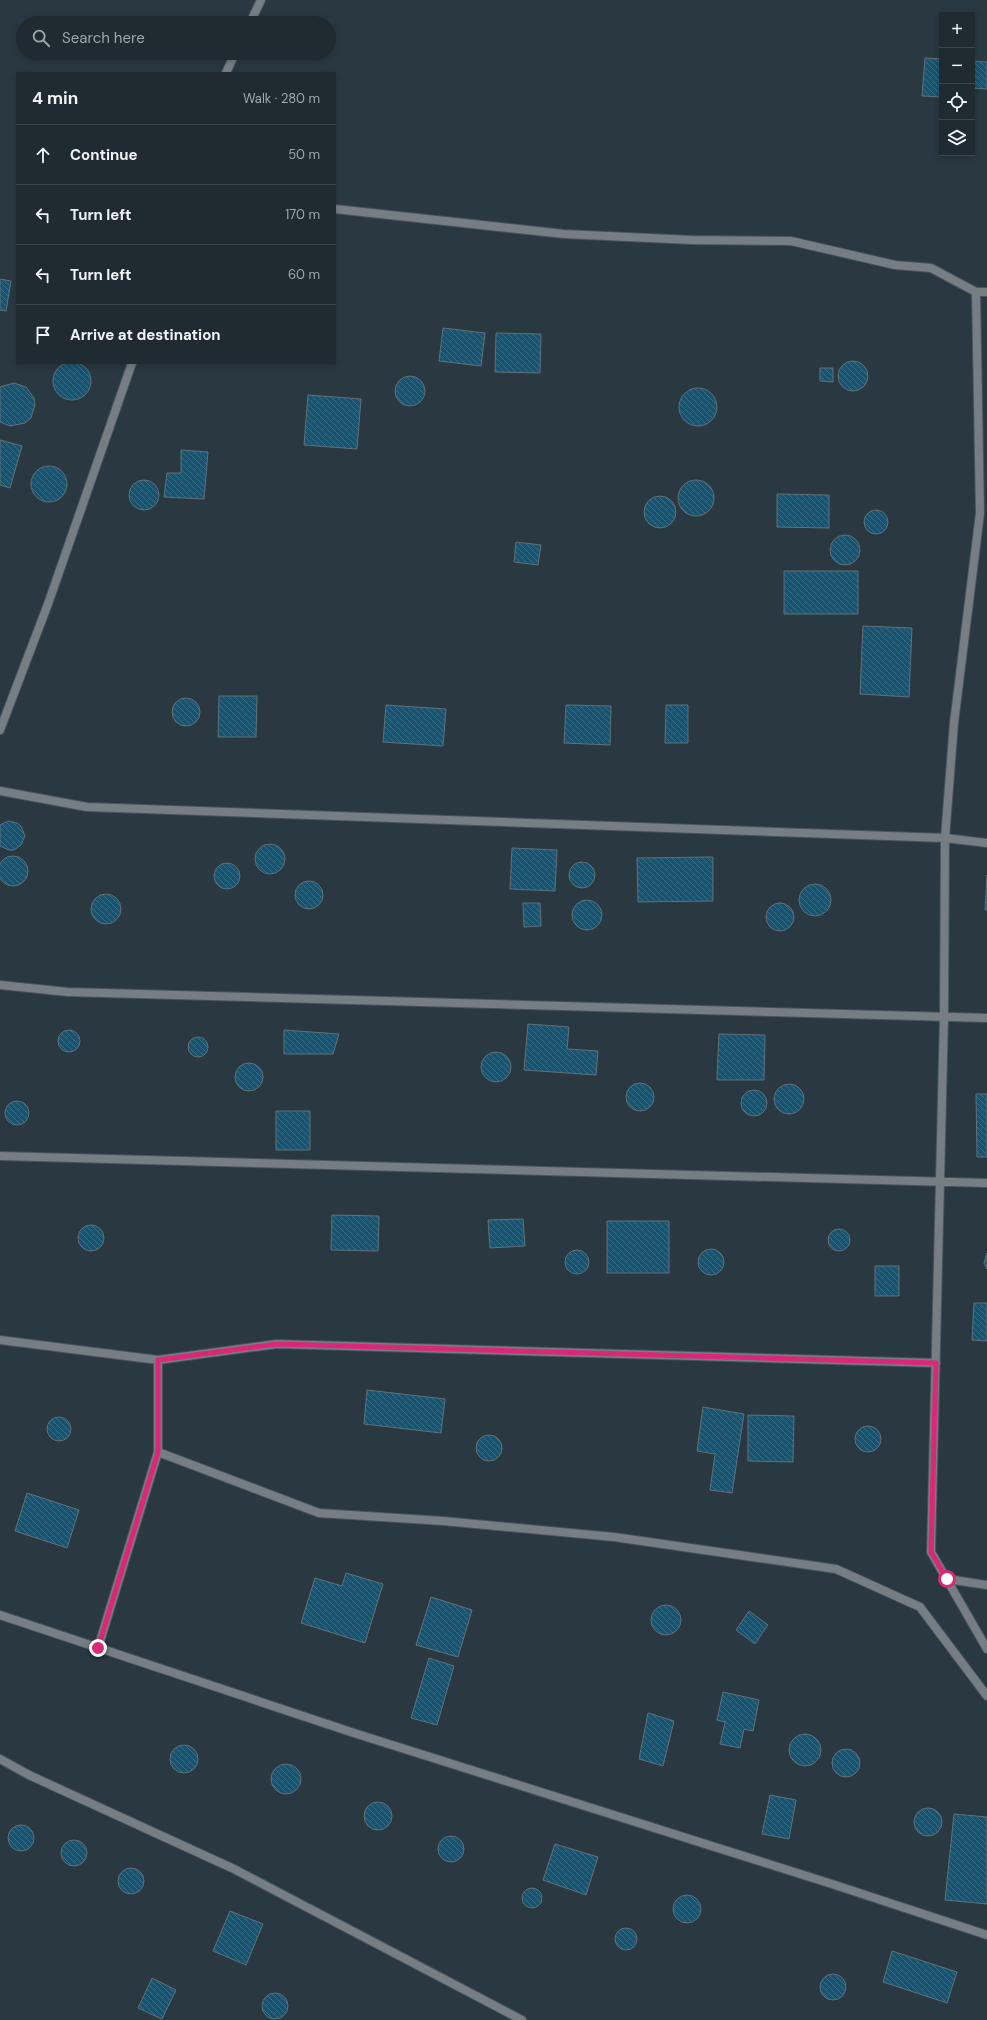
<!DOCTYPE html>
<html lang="en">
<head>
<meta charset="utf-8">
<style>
  :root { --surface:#1f2a31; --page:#2c363d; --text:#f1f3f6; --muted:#a1a7ab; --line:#3c464d }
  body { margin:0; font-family:"DM Sans",sans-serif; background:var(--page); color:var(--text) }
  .controls { position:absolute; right:12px; top:12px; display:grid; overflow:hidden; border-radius:0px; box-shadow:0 2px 6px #0003 }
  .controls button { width:36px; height:36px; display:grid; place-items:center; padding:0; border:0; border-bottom:1px solid var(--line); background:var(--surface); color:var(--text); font:20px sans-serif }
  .stop { position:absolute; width:12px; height:12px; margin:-9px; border:3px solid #db2777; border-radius:50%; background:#fff }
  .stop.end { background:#db2777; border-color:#fff; box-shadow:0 1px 4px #0008 }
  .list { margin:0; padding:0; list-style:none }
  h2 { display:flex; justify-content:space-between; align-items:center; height:52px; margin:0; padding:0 16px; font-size:17px }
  h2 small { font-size:13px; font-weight:400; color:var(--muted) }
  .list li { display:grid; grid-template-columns:26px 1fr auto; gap:12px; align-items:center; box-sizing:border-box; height:60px; padding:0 16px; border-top:1px solid var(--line) }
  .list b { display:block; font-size:15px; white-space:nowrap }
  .list em { font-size:13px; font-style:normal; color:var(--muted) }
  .icon { flex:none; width:22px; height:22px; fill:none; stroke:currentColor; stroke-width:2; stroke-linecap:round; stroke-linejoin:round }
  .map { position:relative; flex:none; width:987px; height:2020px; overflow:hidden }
  .search { position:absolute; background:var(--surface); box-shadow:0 2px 6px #0003; left:16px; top:16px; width:320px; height:44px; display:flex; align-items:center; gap:10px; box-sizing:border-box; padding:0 14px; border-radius:22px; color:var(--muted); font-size:15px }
  .panel { position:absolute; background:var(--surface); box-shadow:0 2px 6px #0003; left:16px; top:72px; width:320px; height:292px; border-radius:0px }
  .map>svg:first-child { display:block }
</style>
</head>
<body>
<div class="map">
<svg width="987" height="2020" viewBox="0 0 987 2020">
  <defs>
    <pattern id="building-back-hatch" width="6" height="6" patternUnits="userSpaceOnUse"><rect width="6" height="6" fill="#185470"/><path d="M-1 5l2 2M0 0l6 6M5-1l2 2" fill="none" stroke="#396d85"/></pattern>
  </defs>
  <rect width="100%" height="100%" fill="#293841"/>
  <path fill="url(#building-back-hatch)" stroke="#61717b" d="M925,58L942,59V97L922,96Z
    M972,61L987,62V89L972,88Z
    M0,279L11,281L6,311L0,310Z
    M443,328L485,333L481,366L439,361Z
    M496,333L541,334L540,373L495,372Z
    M838 376a15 15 0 1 1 30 0a15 15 0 1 1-30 0Z
    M53 381a19 19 0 1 1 38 0a19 19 0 1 1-38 0Z
    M820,368H833V382L820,381Z
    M395 391a15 15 0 1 1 30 0a15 15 0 1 1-30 0Z
    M14,383L26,387L34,398L35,405L31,418L25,423L10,426L0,422V387Z
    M679 407a19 19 0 1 1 38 0a19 19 0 1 1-38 0Z
    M308,395L361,399L357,449L304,445Z
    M0,440L22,446L10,488L0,485Z
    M181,450L208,452L204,499L164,497L167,473H181Z
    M31 484a18 18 0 1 1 36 0a18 18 0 1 1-36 0Z
    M129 495a15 15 0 1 1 30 0a15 15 0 1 1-30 0Z
    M678 498a18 18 0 1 1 36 0a18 18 0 1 1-36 0Z
    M777,494L829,495V528L777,527Z
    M644 512a16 16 0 1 1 32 0a16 16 0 1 1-32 0Z
    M864 522a12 12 0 1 1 24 0a12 12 0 1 1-24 0Z
    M830 550a15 15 0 1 1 30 0a15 15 0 1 1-30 0Z
    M516,542L541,545L538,565L514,562Z
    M784,571H858V614H784Z
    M863,626L912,628L909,697L860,694Z
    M219,696H257L256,737H218Z
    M172 712a14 14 0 1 1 28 0a14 14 0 1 1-28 0Z
    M386,705L446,709L443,746L383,742Z
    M566,705L611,706L610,745L564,743Z
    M666,705H688V743H665Z
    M8,821L17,823L21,826L25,836L21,845L14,850H9L0,846V825Z
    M255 859a15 15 0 1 1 30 0a15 15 0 1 1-30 0Z
    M512,848L557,850L555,891L510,889Z
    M-2 871a15 15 0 1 1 30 0a15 15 0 1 1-30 0Z
    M713,857V901L638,902L637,858Z
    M569 875a13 13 0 1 1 26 0a13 13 0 1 1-26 0Z
    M214 876a13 13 0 1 1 26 0a13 13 0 1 1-26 0Z
    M987,875V910H985Z
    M295 895a14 14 0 1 1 28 0a14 14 0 1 1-28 0Z
    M799 900a16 16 0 1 1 32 0a16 16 0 1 1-32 0Z
    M91 909a15 15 0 1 1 30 0a15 15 0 1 1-30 0Z
    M572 915a15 15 0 1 1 30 0a15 15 0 1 1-30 0Z
    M523,903H540L541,926L524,927Z
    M766 917a14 14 0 1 1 28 0a14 14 0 1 1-28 0Z
    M528,1024L569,1027L567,1049L598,1051L596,1075L524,1070Z
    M284,1030L339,1034L333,1054H284Z
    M58 1041a11 11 0 1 1 22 0a11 11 0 1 1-22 0Z
    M719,1034L765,1035L764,1080H717Z
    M188 1047a10 10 0 1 1 20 0a10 10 0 1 1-20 0Z
    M481 1067a15 15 0 1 1 30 0a15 15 0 1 1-30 0Z
    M235 1077a14 14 0 1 1 28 0a14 14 0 1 1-28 0Z
    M626 1097a14 14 0 1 1 28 0a14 14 0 1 1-28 0Z
    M774 1099a15 15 0 1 1 30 0a15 15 0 1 1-30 0Z
    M741 1103a13 13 0 1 1 26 0a13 13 0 1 1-26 0Z
    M976,1094H987V1157H977Z
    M5 1113a12 12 0 1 1 24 0a12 12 0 1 1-24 0Z
    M276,1111H310V1150H276Z
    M332,1215L379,1216L378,1251L331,1250Z
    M523,1219L525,1246L490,1248L488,1220Z
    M607,1221H669V1273H607Z
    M78 1238a13 13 0 1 1 26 0a13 13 0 1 1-26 0Z
    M828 1240a11 11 0 1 1 22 0a11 11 0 1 1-22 0Z
    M698 1262a13 13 0 1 1 26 0a13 13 0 1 1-26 0Z
    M565 1262a12 12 0 1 1 24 0a12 12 0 1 1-24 0Z
    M987,1253V1269L984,1263Z
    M875,1266H899V1296H875Z
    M974,1303H987V1341L972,1340Z
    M367,1390L445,1399L441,1433L364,1424Z
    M703,1407L744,1414L732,1493L710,1490L715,1454L697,1451Z
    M748,1415L794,1416L793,1462L748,1461Z
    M47 1429a12 12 0 1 1 24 0a12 12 0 1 1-24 0Z
    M855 1439a13 13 0 1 1 26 0a13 13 0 1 1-26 0Z
    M476 1448a13 13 0 1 1 26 0a13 13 0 1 1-26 0Z
    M27,1493L79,1510L67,1548L15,1531Z
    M346,1573L383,1584L365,1643L301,1623L315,1578L342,1586Z
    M431,1597L472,1610L458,1657L416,1645Z
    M651 1620a15 15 0 1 1 30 0a15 15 0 1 1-30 0Z
    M749,1611L768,1625L755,1644L736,1630Z
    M429,1658L454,1666L437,1725L411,1718Z
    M723,1692L759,1700L753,1731L744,1729L740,1748L720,1744L725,1722L717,1720Z
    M648,1713L674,1721L663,1766L639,1759Z
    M789 1750a16 16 0 1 1 32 0a16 16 0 1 1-32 0Z
    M170 1759a14 14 0 1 1 28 0a14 14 0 1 1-28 0Z
    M832 1763a14 14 0 1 1 28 0a14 14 0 1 1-28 0Z
    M271 1779a15 15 0 1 1 30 0a15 15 0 1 1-30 0Z
    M770,1795L796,1800L789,1839L762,1834Z
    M364 1816a14 14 0 1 1 28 0a14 14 0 1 1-28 0Z
    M914 1822a14 14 0 1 1 28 0a14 14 0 1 1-28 0Z
    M954,1814L987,1817V1904L945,1900Z
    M8 1838a13 13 0 1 1 26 0a13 13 0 1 1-26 0Z
    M438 1849a13 13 0 1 1 26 0a13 13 0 1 1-26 0Z
    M61 1853a13 13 0 1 1 26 0a13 13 0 1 1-26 0Z
    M555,1844L598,1857L586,1895L543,1880Z
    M118 1881a13 13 0 1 1 26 0a13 13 0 1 1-26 0Z
    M522 1898a10 10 0 1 1 20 0a10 10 0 1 1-20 0Z
    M673 1909a14 14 0 1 1 28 0a14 14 0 1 1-28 0Z
    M230,1911L263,1924L246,1965L213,1951Z
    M615 1939a11 11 0 1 1 22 0a11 11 0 1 1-22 0Z
    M892,1951L957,1972L947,2003L883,1982Z
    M820 1987a13 13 0 1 1 26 0a13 13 0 1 1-26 0Z
    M152,1978L176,1990L162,2019L138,2008Z
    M262 2006a13 13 0 1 1 26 0a13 13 0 1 1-26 0Z"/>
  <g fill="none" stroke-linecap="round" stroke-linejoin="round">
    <g stroke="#46545c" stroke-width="10">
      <path id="street" d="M250,23L261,0
        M226,73L235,53
        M335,209L564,234L692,240L791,241L895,265L931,268L976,292L980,513L954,723L945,838L944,1016L931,1552L987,1649
        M976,292H987
        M0,730L48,604L132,363
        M0,791L87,807L945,838L987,843
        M0,985L68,992L987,1018
        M0,1156L987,1183
        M0,1340L158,1360L277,1344L936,1363
        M158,1452L319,1513L443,1521L614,1537L836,1569L920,1607L987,1696
        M947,1579L987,1585
        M0,1615L354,1733L832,1884L987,1935
        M98,1648L158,1452V1360
        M0,1759L29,1775L234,1869L522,2020"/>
    </g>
    <use href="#street" stroke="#777e83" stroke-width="8"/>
  </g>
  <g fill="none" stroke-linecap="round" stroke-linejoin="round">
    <path stroke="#db2777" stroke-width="5" d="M98,1648L158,1452V1360L277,1344L936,1363L931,1552L947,1579"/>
  </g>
</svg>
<div class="controls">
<button>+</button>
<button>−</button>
<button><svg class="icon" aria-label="locate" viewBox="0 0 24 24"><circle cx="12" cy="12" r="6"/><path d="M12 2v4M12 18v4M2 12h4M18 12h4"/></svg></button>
<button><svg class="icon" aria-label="layers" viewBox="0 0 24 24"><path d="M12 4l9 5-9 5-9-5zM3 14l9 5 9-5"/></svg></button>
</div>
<div class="stop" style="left:947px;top:1579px"></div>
<div class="stop end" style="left:98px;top:1648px"></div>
<div class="search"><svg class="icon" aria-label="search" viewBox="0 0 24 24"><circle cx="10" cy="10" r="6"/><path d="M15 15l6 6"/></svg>Search here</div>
<section class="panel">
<h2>4 min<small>Walk · 280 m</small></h2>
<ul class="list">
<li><svg class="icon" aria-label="ahead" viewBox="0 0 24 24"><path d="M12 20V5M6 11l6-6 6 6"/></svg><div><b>Continue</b></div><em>50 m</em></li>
<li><svg class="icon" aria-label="left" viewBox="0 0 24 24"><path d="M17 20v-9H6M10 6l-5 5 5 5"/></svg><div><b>Turn left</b></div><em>170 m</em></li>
<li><svg class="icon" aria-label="left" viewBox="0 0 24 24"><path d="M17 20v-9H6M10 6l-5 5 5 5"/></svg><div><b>Turn left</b></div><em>60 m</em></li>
<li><svg class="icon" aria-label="arrive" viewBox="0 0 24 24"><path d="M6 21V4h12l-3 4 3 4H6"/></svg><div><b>Arrive at destination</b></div></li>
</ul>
</section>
</div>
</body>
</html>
